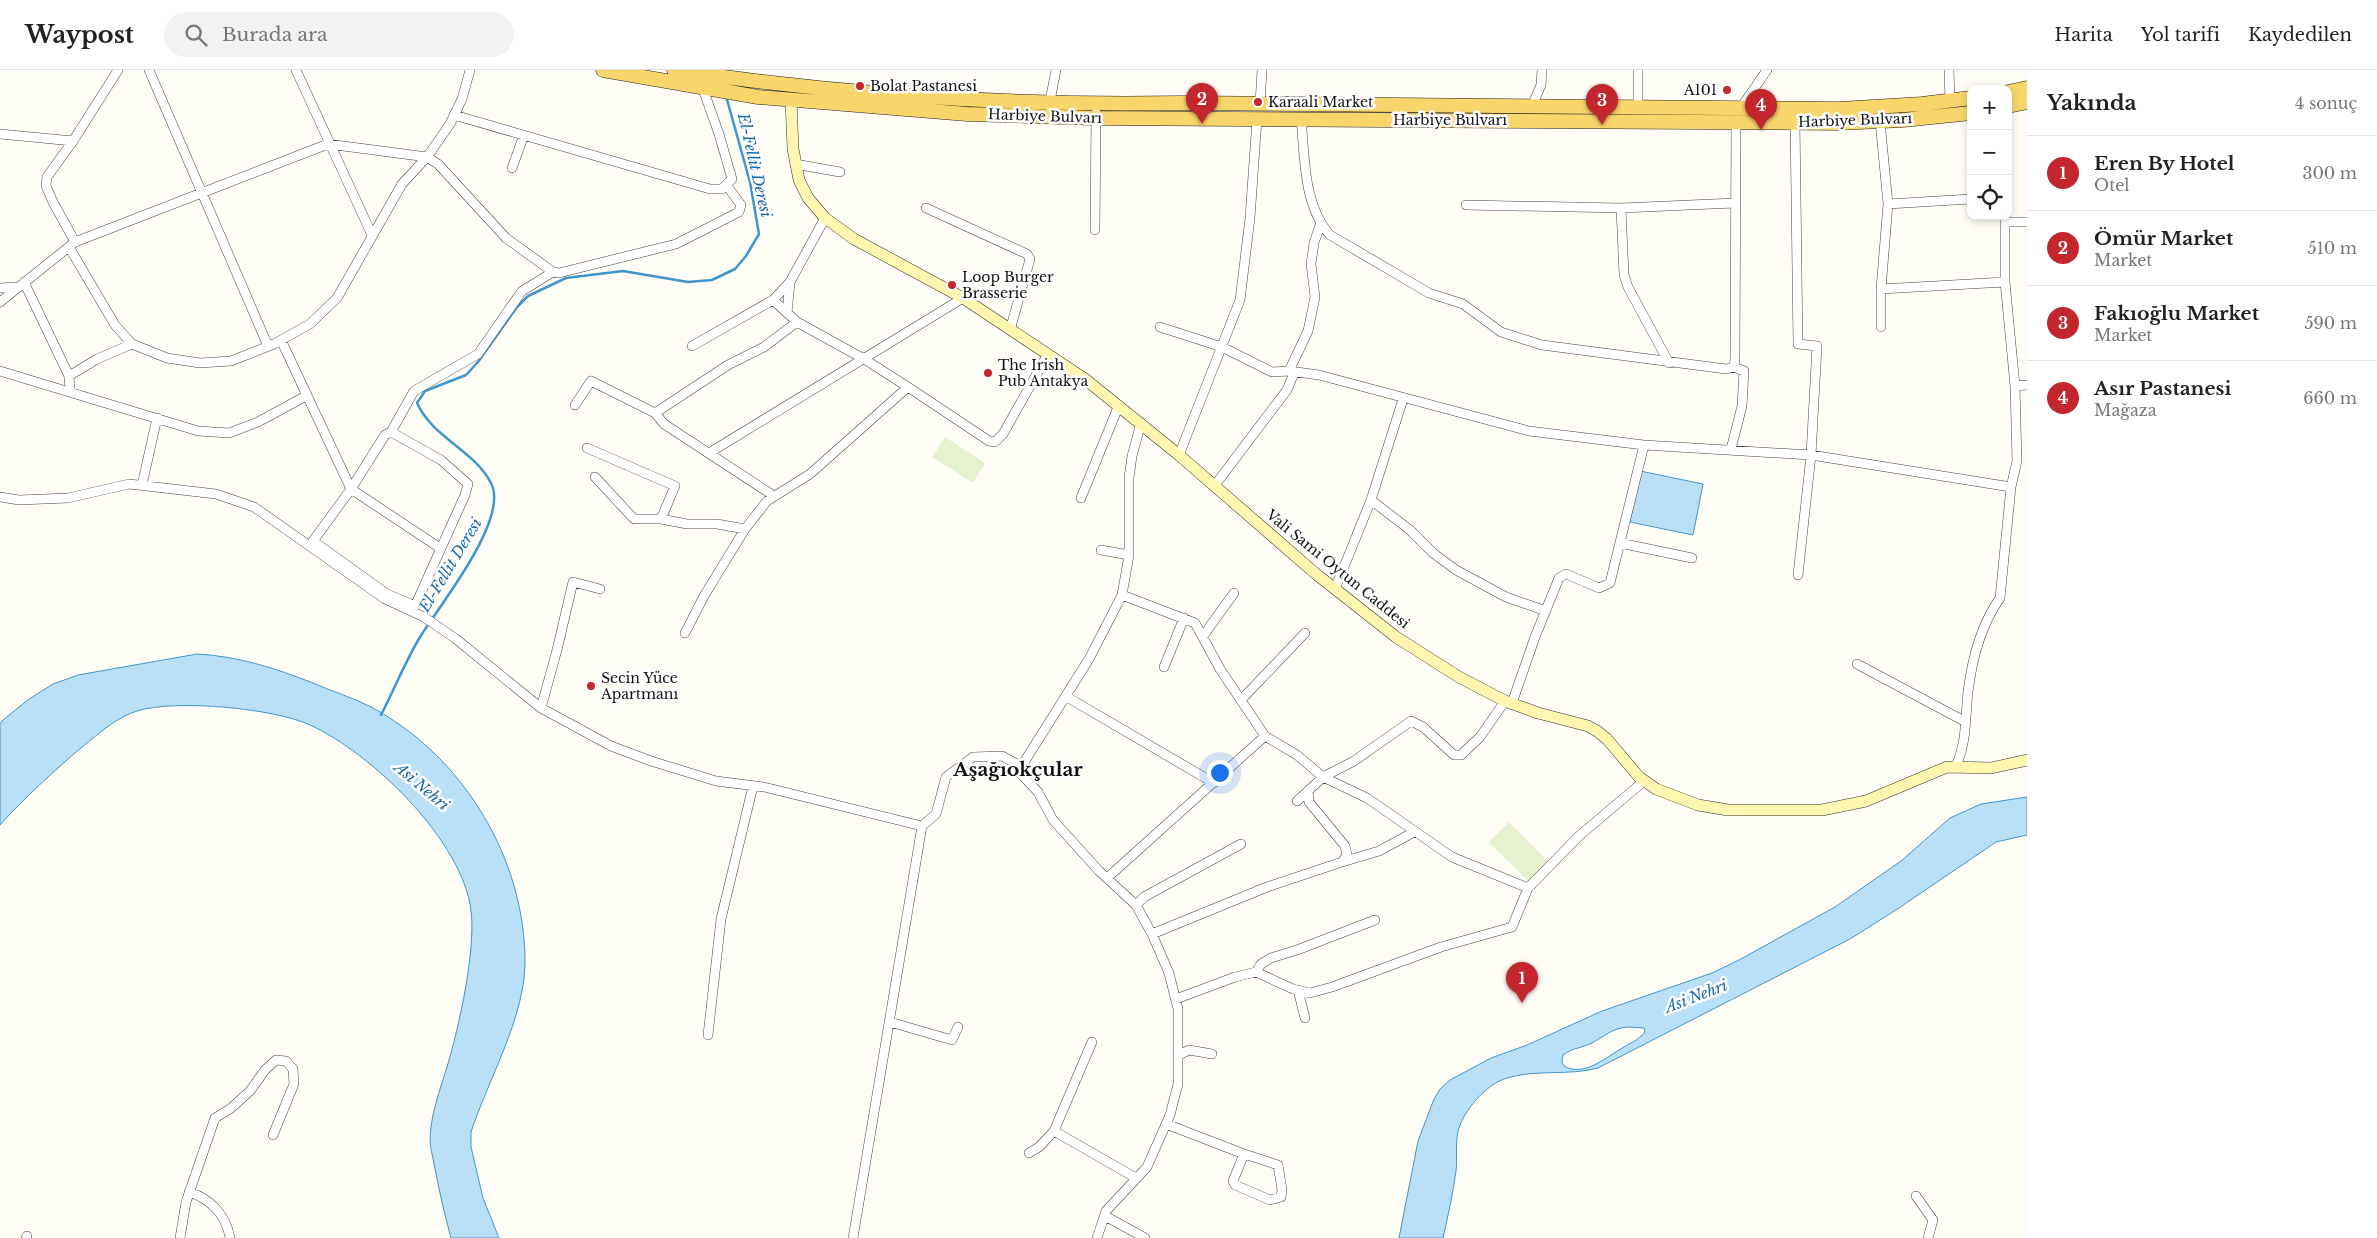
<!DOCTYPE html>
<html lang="tr">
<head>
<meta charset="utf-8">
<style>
  :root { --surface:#fff; --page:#f2f2f2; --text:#222; --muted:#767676; --line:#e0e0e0; --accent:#c4262e }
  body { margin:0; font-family:"Libre Baskerville",serif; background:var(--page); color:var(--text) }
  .controls { position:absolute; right:15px; top:15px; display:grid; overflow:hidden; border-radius:10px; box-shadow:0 2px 8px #0003 }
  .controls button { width:45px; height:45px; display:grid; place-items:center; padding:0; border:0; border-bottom:1px solid var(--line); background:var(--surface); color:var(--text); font:25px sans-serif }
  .you { position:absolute; left:1219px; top:702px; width:18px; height:18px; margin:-12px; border:4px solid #fff; border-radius:50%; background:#1a73e8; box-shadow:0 0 0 8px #1a73e833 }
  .badge { display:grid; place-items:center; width:32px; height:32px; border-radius:50%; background:var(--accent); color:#fff; font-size:16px; font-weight:700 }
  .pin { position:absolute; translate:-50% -41px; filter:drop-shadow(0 1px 2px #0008) }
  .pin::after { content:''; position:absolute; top:26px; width:18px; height:15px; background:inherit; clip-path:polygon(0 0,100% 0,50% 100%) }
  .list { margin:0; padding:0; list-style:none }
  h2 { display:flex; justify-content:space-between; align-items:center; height:65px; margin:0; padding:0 20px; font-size:21px }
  h2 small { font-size:16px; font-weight:400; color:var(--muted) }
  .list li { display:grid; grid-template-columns:32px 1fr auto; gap:15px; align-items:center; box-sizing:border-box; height:75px; padding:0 20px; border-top:1px solid var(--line) }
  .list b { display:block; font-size:19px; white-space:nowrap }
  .list p { margin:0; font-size:16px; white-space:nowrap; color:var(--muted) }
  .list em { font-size:16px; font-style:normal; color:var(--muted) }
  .icon { flex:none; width:28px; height:28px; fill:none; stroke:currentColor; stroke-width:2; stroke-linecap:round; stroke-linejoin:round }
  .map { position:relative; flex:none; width:2027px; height:1168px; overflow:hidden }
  header { display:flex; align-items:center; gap:30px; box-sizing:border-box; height:70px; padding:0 25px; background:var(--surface); border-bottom:1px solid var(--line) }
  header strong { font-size:24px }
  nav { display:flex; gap:28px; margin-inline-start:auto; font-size:18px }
  .search { width:350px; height:45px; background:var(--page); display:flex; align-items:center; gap:12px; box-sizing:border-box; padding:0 18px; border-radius:28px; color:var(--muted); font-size:19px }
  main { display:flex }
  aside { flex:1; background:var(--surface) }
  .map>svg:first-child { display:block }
</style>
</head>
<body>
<header>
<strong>Waypost</strong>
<div class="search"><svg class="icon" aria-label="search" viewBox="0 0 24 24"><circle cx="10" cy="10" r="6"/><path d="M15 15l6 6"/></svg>Burada ara</div>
<nav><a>Harita</a><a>Yol tarifi</a><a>Kaydedilen</a></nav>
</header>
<main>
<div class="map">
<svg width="2027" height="1168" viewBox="0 0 2027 1168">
  <rect width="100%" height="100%" fill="#fffdf5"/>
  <path fill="#e6f2cf" d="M945,367L985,393L973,413L932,387Z
    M1509,752L1548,792L1529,812L1489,772Z"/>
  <path fill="#b9e0f7" stroke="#3f96cf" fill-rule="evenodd" d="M1640,401L1703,414L1693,465L1630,452Z
    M197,584C237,586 275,598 313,613C331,621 351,627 369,636C462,684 526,789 525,894C524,949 488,1010 471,1062V1077L483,1128L499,1168H451C444,1143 439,1119 434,1094C433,1087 430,1078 430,1071C430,1046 440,1020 447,997C459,957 478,873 470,834C457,766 371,683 310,655C273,638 175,629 137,641C115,648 100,663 82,677C53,702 25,727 0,755V654L3,650L29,629L53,614L78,605Z
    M2027,727V765L1996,772L1896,840L1850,869L1598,998C1569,1006 1537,999 1507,1008C1487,1014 1468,1036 1460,1055C1454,1069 1458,1087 1456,1101C1453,1123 1448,1146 1443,1168H1399L1418,1071L1434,1029L1440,1019L1450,1010L1491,988L1527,975L1602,941L1712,903L1739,890L1835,837L1901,791L1950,748L1981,734ZM1628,957L1644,958L1645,962C1639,970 1628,974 1619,980C1604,989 1583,1007 1564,996L1562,992L1563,985C1572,978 1582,978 1592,973C1605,966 1612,958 1628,957Z"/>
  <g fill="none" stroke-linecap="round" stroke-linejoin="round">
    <path stroke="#3f96cf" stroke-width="2.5" d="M381,645C394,620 405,592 420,567C439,536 510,449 491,413C474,380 433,368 417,333L425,321L466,305L478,292L517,237L528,226L566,208L623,201L688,212L712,210L735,199L746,186L759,164L750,112L726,26"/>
    <g stroke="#444" stroke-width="10">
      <path id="street" d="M149,0L268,276
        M296,0L372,165
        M1949,0L1950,31
        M1260,34L1262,0
        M1049,36L1056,0
        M1532,36L1541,15L1542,0
        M1638,38V0
        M1740,39L1767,0
        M454,45L710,119H722L732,109L719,64L703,19
        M1301,49C1305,87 1303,135 1330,165L1429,223L1463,234L1501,262L1542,275L1726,299L1734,297L1735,289L1736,51
        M1880,51L1888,134L1881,219V257
        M1795,52L1798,274L1817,276L1811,385L1798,505
        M0,64L73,71
        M795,94L840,102
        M512,98L524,65
        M1888,134L1971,129
        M1466,135L1621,138L1735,133
        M926,138L1027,184L1030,189L1010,260
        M1621,138L1624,205L1628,217L1669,293
        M2005,146V212L2015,316L2027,315
        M825,148L790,212L773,230L797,252L864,289L908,317
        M2006,152H2027
        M1095,160L1096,43
        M75,172L53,132L46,116L47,107L73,71L118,0
        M69,177L115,255L132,274L167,288L200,293L231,291L274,274L310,254L337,228L402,114L427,87L450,54L462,29L470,0
        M24,212L69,306
        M0,218L18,217
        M1881,219L2005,212
        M0,232L75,172L328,74L427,87L438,94L506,168L553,202L559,203L676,174L739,142L741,135L727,116
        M787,243L790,212
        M1160,257L1222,277L1272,302L1289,301L1319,305L1529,361L1644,375L1811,385L2011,417
        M281,270L351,419L440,478
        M692,276L773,230
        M0,301L198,361L229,363L258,352L306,326
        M1289,301L1308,261L1315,227L1311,194L1314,173L1320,155
        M70,321L69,306L97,289L132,274
        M575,335L591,311L655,343
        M391,362L441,390L468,414L465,425L415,536L387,524L313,471L351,419L385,365Z
        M391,362L414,321L478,284L522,221L553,202
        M587,378L675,416L661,449
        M1731,379L1742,336L1744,301L1734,297
        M709,383L963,228
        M1179,385L1240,230L1250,148L1257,49
        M595,407L634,449H661L687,454H717L745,459L767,431L810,404L908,317L989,371L995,372L1003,364L1048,284
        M142,415L157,348
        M1215,415L1287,320L1294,303
        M774,426L664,354L655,343L728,295L764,277L797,252
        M0,427L19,430L68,428L129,414L216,424L254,437L385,529L424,547L456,569L541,638L611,676L651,691L716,711L764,717L922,756L936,744L946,707L973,687L1002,686L1022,697
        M1081,428L1119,335
        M1371,430L1410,460L1433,483L1456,500L1506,527L1546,541
        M1620,473L1692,488
        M1101,480L1129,485
        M1335,519L1371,430L1403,329
        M1122,525L1195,553L1220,599L1265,666L1297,685L1323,707L1354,691L1411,651L1423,657L1454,685H1461L1480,667L1505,631
        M685,563L704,526L745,459
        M1203,566L1234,523
        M1857,594L1966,652
        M1164,597L1184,548
        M1067,627L1214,713
        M1241,630L1305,563
        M1512,633L1535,567L1559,508L1566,504L1599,518L1610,513L1644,375
        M541,638L557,580L573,512L600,519
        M1956,696C1967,672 1965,648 1968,622C1972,589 1981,555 2000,528L2011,417L2017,391L2015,316
        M1297,731L1308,721
        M1342,792L1379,781L1414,762
        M1107,808L1265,666
        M1136,835L1144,827L1241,774
        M1152,864L1267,817L1342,792L1347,785L1345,776L1309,732L1308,721L1323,707L1367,728L1452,787L1528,818
        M1256,902L1261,894L1271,888L1297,880L1375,850
        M1298,920L1305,948
        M1176,929L1235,907L1256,902L1293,919L1310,923L1332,917L1441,877L1512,857L1528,818L1579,766L1644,711
        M890,952L952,970L958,957
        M708,965L721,849L753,716
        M1179,985L1189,980L1212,984
        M1166,1054L1244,1084
        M1054,1061L1092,972
        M1029,1083L1039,1077L1054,1061L1136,1108
        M1244,1084L1278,1095L1282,1120L1281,1127L1270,1130L1235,1115L1233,1111Z
        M189,1122C211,1129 226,1145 230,1168
        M1916,1126L1933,1150L1928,1168
        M1105,1146L1145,1168
        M26,1168L27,1166
        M180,1168L186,1132L215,1048L230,1039L250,1021L265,1000L276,990L286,991L293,999L294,1014L273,1065
        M853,1168L922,756
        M1097,1168L1106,1141L1147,1097L1170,1045L1178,1014V939L1169,903L1152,864L1136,835L1099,801L1053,750L1038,722L1021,704L1023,694L1089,589L1122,525L1129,485V408L1132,386L1141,353"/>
    </g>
    <g stroke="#333" stroke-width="12">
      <path id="secondary" d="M791,30L793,79L799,110L808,128L825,148L854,169L963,228L1085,309L1179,385L1316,504L1396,567L1459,607L1505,631L1538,643L1588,656L1597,661L1607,669L1639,707L1656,719L1698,735L1728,740H1822L1866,731L1947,697L1991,698L2027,690"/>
    </g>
    <g stroke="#222" stroke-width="15">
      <path id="primary" d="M603,0L758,27L967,44L1095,48L1837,53L1903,50L1971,43
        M674,0C843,25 1008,36 1180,33L1840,39L1922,34L1971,28
        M2008,22L2027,18
        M2008,36L2027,32"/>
    </g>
    <use href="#street" stroke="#fff" stroke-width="9"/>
    <use href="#secondary" stroke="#fff6b0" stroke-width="11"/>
    <use href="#primary" stroke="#f9d66b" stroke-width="14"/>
  </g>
  <g fill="#c4262e" stroke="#fff" stroke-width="2">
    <circle cx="860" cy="16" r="5"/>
    <circle cx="1727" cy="20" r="5"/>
    <circle cx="1258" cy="32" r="5"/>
    <circle cx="952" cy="215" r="5"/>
    <circle cx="988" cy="303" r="5"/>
    <circle cx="591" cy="616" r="5"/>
  </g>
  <g text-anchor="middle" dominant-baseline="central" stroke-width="5" stroke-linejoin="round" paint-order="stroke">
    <g font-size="14" fill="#111" stroke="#fff" text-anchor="start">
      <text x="870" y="16">Bolat Pastanesi</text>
      <text x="1717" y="20" text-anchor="end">A101</text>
      <text x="1268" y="32">Karaali Market</text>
      <text x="962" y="207">Loop Burger<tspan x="962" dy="16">Brasserie</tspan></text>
      <text x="998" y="295">The Irish<tspan x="998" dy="16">Pub Antakya</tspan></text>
      <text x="601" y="608">Secin Yüce<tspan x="601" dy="16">Apartmanı</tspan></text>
    </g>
    <g font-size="14" fill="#111" stroke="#fff">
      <text transform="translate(1045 46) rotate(2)">Harbiye Bulvarı</text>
      <text x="1450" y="50">Harbiye Bulvarı</text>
      <text transform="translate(1855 50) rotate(-2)">Harbiye Bulvarı</text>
      <text transform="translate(1338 499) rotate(39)">Vali Sami Oytun Caddesi</text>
    </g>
    <g font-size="15" font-style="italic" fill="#1768a6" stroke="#fff">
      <text transform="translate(755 95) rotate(77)">El-Fellit Deresi</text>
      <text transform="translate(450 495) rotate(-59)">El-Fellit Deresi</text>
      <text transform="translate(422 716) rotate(40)">Asi Nehri</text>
      <text transform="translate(1696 926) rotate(-21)">Asi Nehri</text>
    </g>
    <g font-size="19" font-weight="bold" fill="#111" stroke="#fff">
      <text x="1018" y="699">Aşağıokçular</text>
    </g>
  </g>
</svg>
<div class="controls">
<button>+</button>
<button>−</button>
<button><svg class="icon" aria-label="locate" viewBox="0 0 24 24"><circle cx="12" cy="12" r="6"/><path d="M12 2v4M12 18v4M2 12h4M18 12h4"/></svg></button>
</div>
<div class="you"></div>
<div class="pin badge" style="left:1522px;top:933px">1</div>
<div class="pin badge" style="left:1202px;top:54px">2</div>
<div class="pin badge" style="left:1602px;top:55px">3</div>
<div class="pin badge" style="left:1761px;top:60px">4</div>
</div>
<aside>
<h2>Yakında<small>4 sonuç</small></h2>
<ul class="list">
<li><span class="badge">1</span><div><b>Eren By Hotel</b><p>Otel</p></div><em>300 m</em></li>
<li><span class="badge">2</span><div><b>Ömür Market</b><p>Market</p></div><em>510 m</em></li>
<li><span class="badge">3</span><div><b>Fakıoğlu Market</b><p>Market</p></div><em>590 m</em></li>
<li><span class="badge">4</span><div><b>Asır Pastanesi</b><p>Mağaza</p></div><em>660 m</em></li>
</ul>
</aside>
</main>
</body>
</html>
